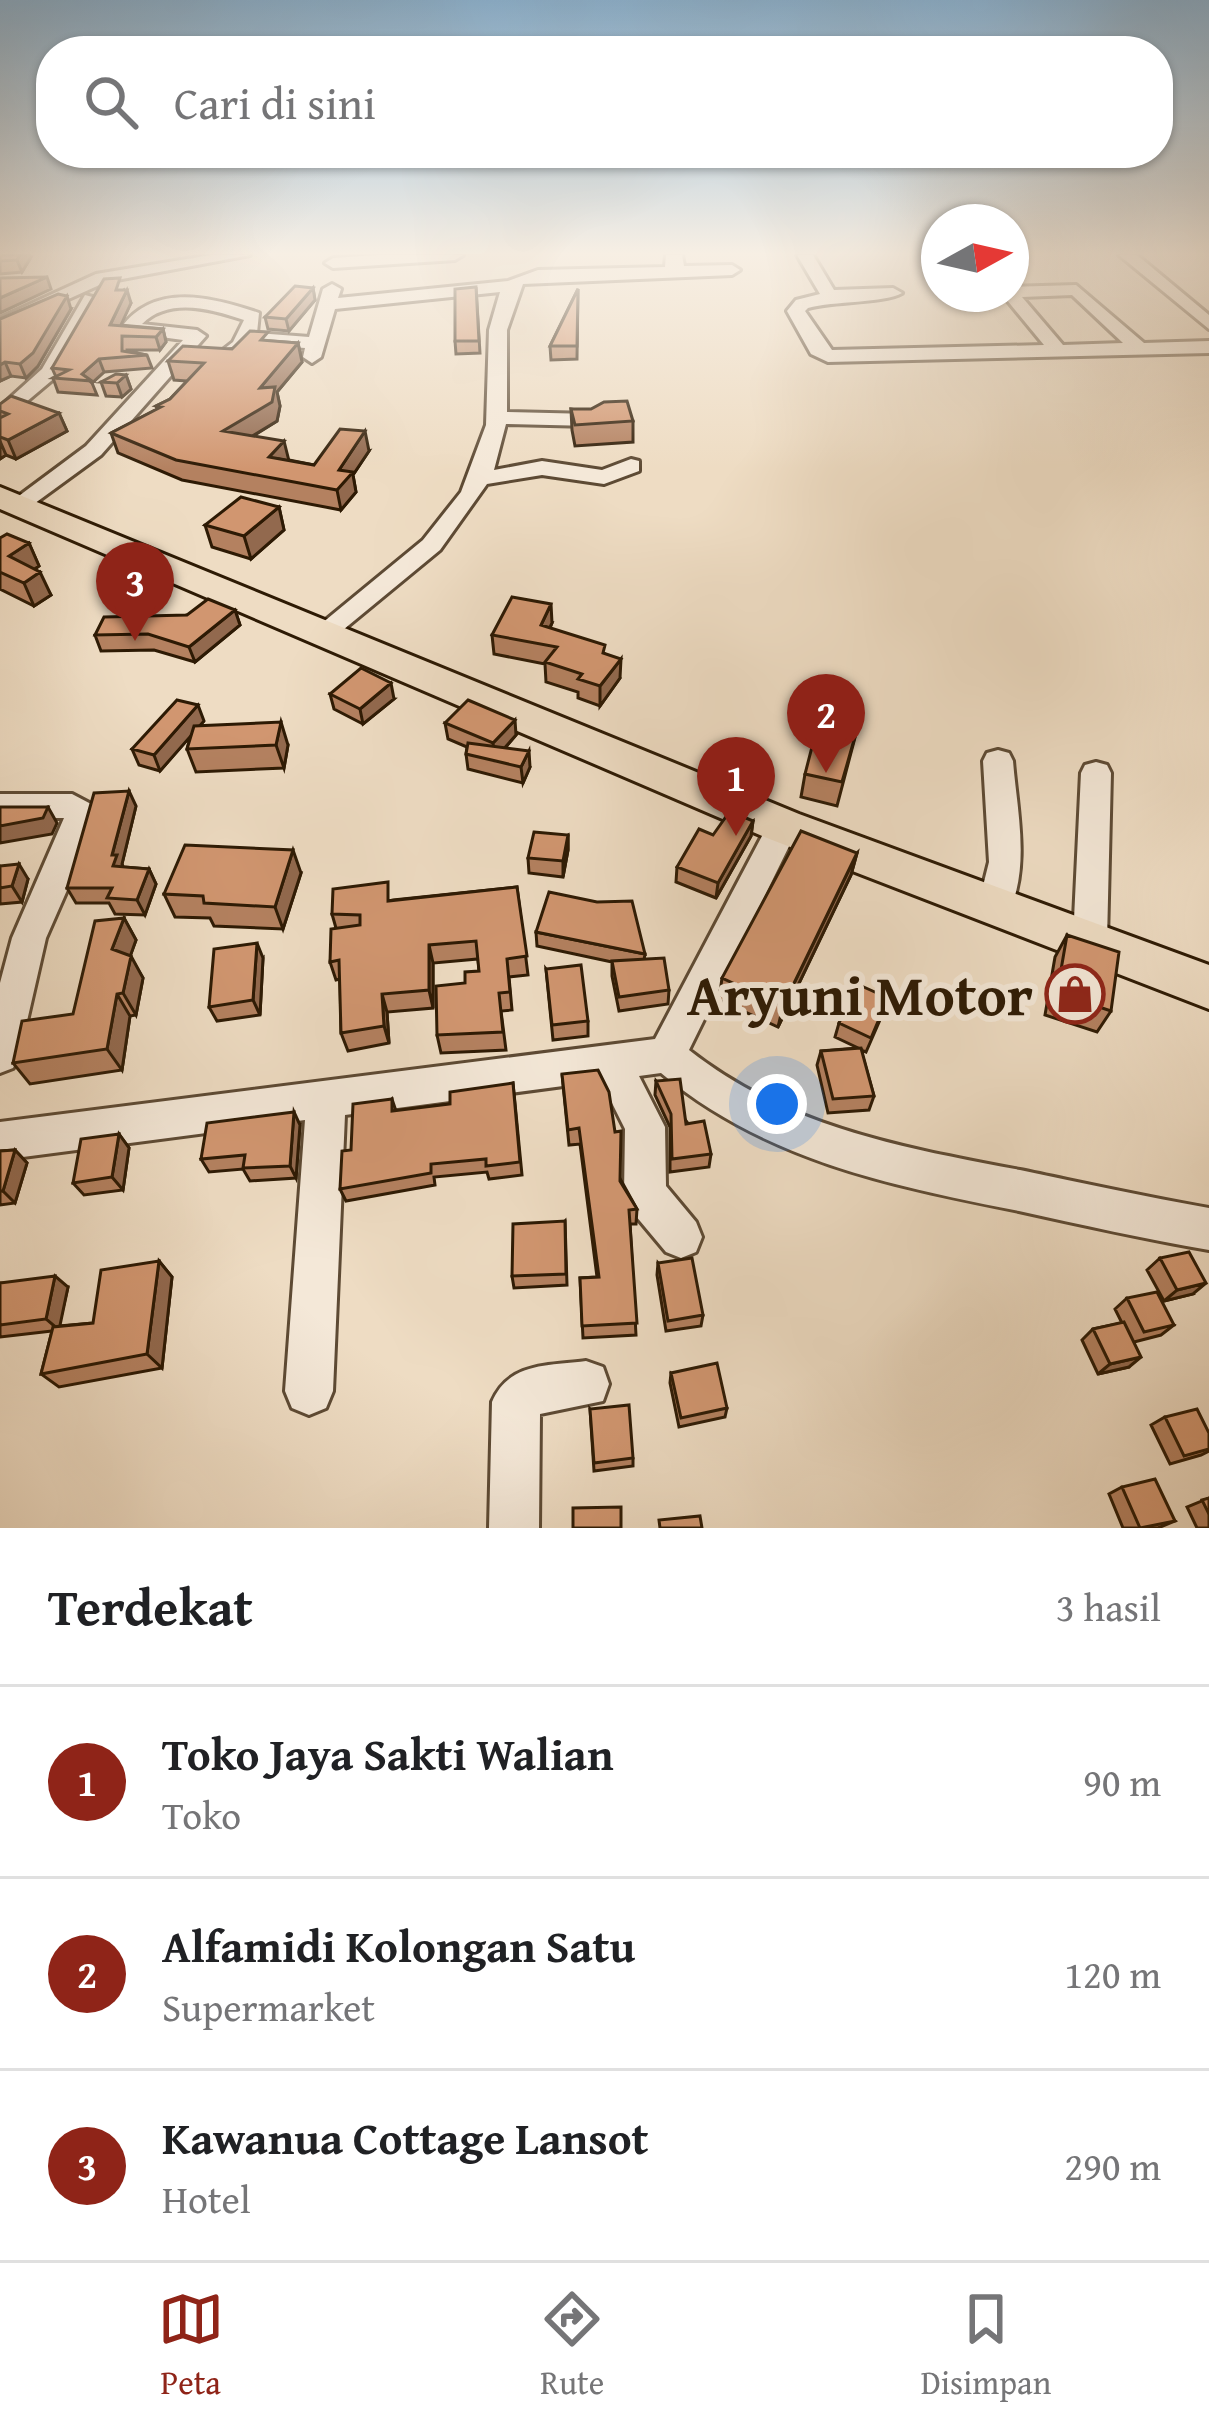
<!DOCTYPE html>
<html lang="id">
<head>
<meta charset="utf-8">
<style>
  :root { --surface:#fff; --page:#f2f2f2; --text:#202124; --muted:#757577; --line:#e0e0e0; --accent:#8f2418 }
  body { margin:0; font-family:"Gentium Book Plus",serif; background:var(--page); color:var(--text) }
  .compass { position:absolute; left:921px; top:204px; width:108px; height:108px; border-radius:50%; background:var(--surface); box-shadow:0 3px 9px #0004; rotate:82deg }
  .you { position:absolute; left:777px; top:1104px; width:42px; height:42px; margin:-30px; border:9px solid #fff; border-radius:50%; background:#1a73e8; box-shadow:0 0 0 18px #1a73e833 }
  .badge { display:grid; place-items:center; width:78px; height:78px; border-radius:50%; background:var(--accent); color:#fff; font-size:39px; font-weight:700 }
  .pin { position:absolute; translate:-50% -99px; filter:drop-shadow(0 3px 6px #0008) }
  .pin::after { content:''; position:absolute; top:63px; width:42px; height:36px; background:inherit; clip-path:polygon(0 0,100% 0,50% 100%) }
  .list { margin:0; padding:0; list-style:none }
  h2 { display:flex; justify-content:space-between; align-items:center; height:156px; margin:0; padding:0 48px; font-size:51px }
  h2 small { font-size:39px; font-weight:400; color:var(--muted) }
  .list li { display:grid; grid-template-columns:78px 1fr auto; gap:36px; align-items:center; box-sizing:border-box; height:192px; padding:0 48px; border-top:3px solid var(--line) }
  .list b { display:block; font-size:45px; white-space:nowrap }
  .list p { margin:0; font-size:39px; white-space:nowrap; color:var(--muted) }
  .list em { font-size:39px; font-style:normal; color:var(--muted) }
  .icon { flex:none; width:66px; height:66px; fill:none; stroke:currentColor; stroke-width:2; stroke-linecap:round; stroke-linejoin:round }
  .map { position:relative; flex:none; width:1209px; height:1528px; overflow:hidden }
  .search { position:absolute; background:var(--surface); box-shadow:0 3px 9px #0004; left:36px; right:36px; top:36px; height:132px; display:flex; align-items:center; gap:30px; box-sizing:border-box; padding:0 42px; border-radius:48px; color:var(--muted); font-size:45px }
  .sheet { height:732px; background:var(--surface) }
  nav { display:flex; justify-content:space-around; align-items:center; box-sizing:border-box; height:168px; border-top:3px solid var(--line); background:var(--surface); font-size:33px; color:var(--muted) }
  nav a { display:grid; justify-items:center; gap:6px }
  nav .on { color:var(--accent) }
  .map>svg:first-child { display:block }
</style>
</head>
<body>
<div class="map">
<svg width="1209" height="1528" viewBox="0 0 1209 1528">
  <rect width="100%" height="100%" fill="#eedcc3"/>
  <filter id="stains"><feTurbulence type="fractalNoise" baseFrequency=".00167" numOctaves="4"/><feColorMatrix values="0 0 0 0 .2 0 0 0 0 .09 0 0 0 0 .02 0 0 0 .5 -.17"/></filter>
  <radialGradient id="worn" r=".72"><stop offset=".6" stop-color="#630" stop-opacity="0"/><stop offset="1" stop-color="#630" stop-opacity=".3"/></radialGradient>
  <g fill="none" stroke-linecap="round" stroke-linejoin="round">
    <g stroke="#5d4a34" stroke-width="6">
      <path id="minor" d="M211,255H250L106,282L0,330V318L96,274Z
        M378,255H463L455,260L333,268L325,263L333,258Z
        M666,255H682L684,266L732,265L740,270L732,275L523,284L507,330V412L591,414L601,420L591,426L506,424L494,470L542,461L602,470L631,459L639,461V471L604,484L542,475L487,484L440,550L332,639H314L310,633L423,540L461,492L486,425L489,330L500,292L335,309L321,357L312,363L303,357L305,348L251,344L236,358L217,360L215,356L233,342L244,320C211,309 169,297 142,324L197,330L206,336L101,455L27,509L19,511L8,504L86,446L183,340L124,332L121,328C154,282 212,297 259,313L257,333L309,337L323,289L332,284L341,289L338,298L508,281L538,270L665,267Z
        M797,255H813L834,290L893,288L902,293C885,303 833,301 808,308L805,311L832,350L1044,345L1002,294H1011V287L1076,285L1144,343L1209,341V353L828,362L811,354L787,311L796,300L820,294ZM1072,295L1123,343L1063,345L1022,297Z
        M1119,255H1137L1209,315V329Z
        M85,295L100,299L57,376L0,424V407L42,369Z
        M998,750L1009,753L1013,761C1017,811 1031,869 1007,916L995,920L983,916L978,906L989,862L983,761L987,753Z
        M1096,762L1107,765L1111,773L1107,940L1102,950L1090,955L1078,950L1073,940L1081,773L1085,765Z
        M0,794H72L91,804L96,824L46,938L19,1056L13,1068L0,1073V983L12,938L64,818H0Z
        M783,814L794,817L799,826L689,1050C787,1127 900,1147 1020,1170C1083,1183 1146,1197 1209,1208V1250C1145,1239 1082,1225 1019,1211C889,1185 765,1160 661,1073L639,1076L665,1127L666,1186L696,1222L702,1237L696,1252L681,1258L666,1252L630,1209L624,1194L625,1129L601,1081L345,1115L333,1391L326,1408L309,1415L292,1408L285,1391L305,1120L0,1160V1122L655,1039L772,817Z
        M586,1361L603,1367L609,1384L603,1401L540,1414L539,1528H489L492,1402C509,1362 548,1366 586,1361Z"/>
    </g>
    <g stroke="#2d1a04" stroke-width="6">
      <path id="highway" d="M0,487L799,814L1209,965V1009L767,838L0,509Z"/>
    </g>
    <use href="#minor" fill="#f4e8d8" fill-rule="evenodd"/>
    <use href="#highway" fill="#eedcc3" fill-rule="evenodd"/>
  </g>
  <path fill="#b48160" stroke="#2d1a04" stroke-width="3" d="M0,255L31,257L22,272L0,274Z
    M476,287L480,353L456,354L455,341Z
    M313,288L315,300L289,331L268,329L265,317Z
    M578,289L577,359L551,360L550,346Z
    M124,290L131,303L120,325L163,329L166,342L160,350H127V351L147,355L152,368L104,372L92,383L97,395L58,392L53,378L56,377L52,368Z
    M71,309L38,366L26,378L11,376L0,381V319Z
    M270,341L298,343L302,362L277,392L280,406L277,421L253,436L289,460L314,465L369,451L353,475L356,492L341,510L182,480L118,453L111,433L157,409L156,406L170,399L187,381L174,380L168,361Z
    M126,375L131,389L122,397L106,396L101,382Z
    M0,404L59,413L67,431L16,459L6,455L0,459Z
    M571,409L633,421V442L575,446L572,430Z
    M279,507L284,530L251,559L212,547L205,525Z
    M0,538L29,543L39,566L35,569L51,595L34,606L0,589Z
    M235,610L240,625L195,662L154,650L101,651L95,635L187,615Z
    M552,623L550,628L605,654L620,678L600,706L578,698V692L546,682L545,664L494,654L492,635Z
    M330,694L394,699L363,724L334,709Z
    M204,721L199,726L288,745L284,768L196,772L187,749L191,735L160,771L139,765L132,749Z
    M445,723L516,735L505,748L530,767L523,783L468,769L466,754L467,747L448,739Z
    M858,726L837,806L801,797L805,774Z
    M136,806L122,864L123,867L149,869L156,884L145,915L115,914L109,903H76L67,888Z
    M753,821L751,836L716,898L676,882L677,867Z
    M568,835V850L563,877L529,873L528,858Z
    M857,853L851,875L778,1027L719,1000L722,978Z
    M0,866L28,879L22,902L0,904Z
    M301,873L283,929L214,926L210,918L175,917L164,894Z
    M517,887L528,975L509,977L512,1010L501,1011L506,1050L441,1053L437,1035L465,983L479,971L478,959L433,963V1008L387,1012L389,1043L348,1051L341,1033L340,979L336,980L330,962L336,928L332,914L393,900Z
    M124,918L136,940L130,956L143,978L136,1015L130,1016L122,1070L30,1084L13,1063L73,1014Z
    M536,932L645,954L644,960L669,990L668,1004L619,1011L612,976V962L537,946Z
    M1067,935L1111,1011L1097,1032L1045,1015L1055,957Z
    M263,958L260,1015L217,1021L209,1007Z
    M546,969L588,1021V1036L553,1040Z
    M883,1013L866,1052L861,1050L874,1096L869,1110L828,1113L817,1065L821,1051L858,1048L835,1037L839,1023Z
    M562,1074L637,1209L636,1224H630L636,1335L583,1338L580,1278L597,1277L580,1144L569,1145Z
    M656,1081L711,1154L709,1167L670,1172V1127L655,1095Z
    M513,1083L522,1175L489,1179L487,1172L434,1177L435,1185L346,1201L340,1189L351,1150L392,1099L396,1111L450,1104Z
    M300,1125L296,1178L250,1181L243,1169L209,1172L201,1159Z
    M119,1134L129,1148L123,1190L84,1195L73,1183Z
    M15,1150L27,1163L15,1203L0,1205V1151Z
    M565,1221L567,1285L514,1288L512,1276Z
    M1160,1258L1193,1294L1164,1301L1147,1270Z
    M159,1261L172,1277L162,1368L59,1387L41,1374L52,1331L0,1337V1283L68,1287L59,1326L93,1323Z
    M658,1263L703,1315L701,1326L666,1331L657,1275Z
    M1127,1298L1174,1325L1161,1335L1134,1342L1129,1367L1098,1374L1082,1340L1093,1329L1122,1323L1115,1309Z
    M671,1373L727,1408L725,1417L679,1427L670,1383Z
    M590,1409L633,1458V1466L594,1471Z
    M1165,1417L1209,1433V1451L1201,1455L1170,1464L1151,1425Z
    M1122,1487L1175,1521L1158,1528H1123L1109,1494Z
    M1209,1498V1528H1197L1187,1507Z"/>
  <path fill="#92694e" stroke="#2d1a04" stroke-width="3" d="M20,255H30L31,257L22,272L17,260Z
    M47,277L51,289L0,313V298Z
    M313,288L315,300L289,331L286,319Z
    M127,290L131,303L115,338L110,325Z
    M67,296L71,309L38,366L26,378L20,364Z
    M163,329L166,342L160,350L156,337Z
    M298,343L302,362L277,392L280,406L277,421L228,451L223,431Z
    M99,359L104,372L92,383L82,374Z
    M5,362L11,376L0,381V365Z
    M126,375L131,389L122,397L117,383Z
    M59,413L67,431L16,459L8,440Z
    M365,431L369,451L353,475L356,492L341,510L337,490L339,470Z
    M0,441L6,455L0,459Z
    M284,441L289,461L269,457Z
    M279,507L284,530L251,559L244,536Z
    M29,543L39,566L20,579L9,556Z
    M40,572L51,595L34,606L24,583Z
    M551,604L552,623L542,644L541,625Z
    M235,610L240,625L195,662L189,647Z
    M621,659L620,678L600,706V686Z
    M391,683L394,699L363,724L360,709Z
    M198,705L204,721L160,771L154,755Z
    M515,720L516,735L495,759L493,743Z
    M281,722L288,745L284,768L276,745Z
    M529,751L530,767L523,783L521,767Z
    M129,791L136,806L122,864L125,871L113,866L112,855Z
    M48,807L57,823L52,834L0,843V826Z
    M753,821L751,836L716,898L718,883Z
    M568,835V850L563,877V861Z
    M293,850L301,873L283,929L275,907Z
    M857,853L851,875L778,1027L783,1006Z
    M19,864L28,879L22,902L12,886Z
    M149,869L156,884L145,915L137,900Z
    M124,918L136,940L125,971L112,949Z
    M257,943L263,958L260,1015L253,1000Z
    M429,945L433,963V1008L429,990Z
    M131,956L143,978L136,1015L123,993Z
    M117,994L130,1016L122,1070L107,1049Z
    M382,994L387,1012L389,1043L384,1026Z
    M294,1112L300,1125L296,1178L290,1166Z
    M119,1134L129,1148L123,1190L112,1177Z
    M15,1150L27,1163L15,1203L3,1191Z
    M159,1261L172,1277L162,1368L147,1354Z
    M55,1276L68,1287L59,1330L46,1319Z
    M1206,1283L1193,1294L1164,1301L1177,1290Z
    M1141,1357L1129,1367L1098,1374L1110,1364Z"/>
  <path fill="#d19670" stroke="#2d1a04" stroke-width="3" d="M0,255H20L17,260L0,261Z
    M47,277L0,298V278Z
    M120,278L116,290H127L110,325L163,329L156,337L122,336V351L147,355L99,359L82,374L92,381L53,378L69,370L52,368L104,279Z
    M295,286L313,288L286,319L265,317Z
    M476,287L479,341H455V289Z
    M578,289L577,346H550Z
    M58,294L67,296L33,353L20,364L5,362L0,365V319Z
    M250,331L268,332L261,340L298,343L260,388L275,387L272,402L223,431L284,441L269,457L314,465L340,429L365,431L339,470L353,472L337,490L176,460L111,433L161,407L156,406L170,399L204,363L168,361L183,346L232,349Z
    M116,374L126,375L117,383L101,382Z
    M11,396L59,413L8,440L0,437V418L8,414L0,411V404Z
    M627,401L633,421L575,425L571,409H591L604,402Z
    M241,497L279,507L244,536L205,525Z
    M7,534L29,543L9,556L40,572L24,583L0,572V538Z
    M512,597L551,604L541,625L605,645L603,653L621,659L600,686L578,679L582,674L545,662L557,647L492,635Z
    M208,599L235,610L189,647L148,634L95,635L104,617L187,615Z
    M361,668L391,683L360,709L330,694Z
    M177,700L198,705L154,755L132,749Z
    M468,700L515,720L493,743L445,723Z
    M820,716L858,726L842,782L805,774Z
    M281,722L276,745L187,749L194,726Z
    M468,743L529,751L521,767L466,754Z
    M129,791L112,855H117L113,866L149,869L137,900L107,898L112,888H67L94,793Z
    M0,807H48L43,818L0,826Z
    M730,811L753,821L718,883L677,867L699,829L713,835Z
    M801,831L857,853L783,1006L722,978Z
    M534,832L568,835L563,861L528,858Z
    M185,845L293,850L275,907L204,903L203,896L164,894Z
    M19,864L12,886L0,888V866Z
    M388,882V901L517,887L527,956L507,959L510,992L499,993L503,1032L437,1035L436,986L465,983V972L479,971L476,941L429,945V990L382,994L384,1026L341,1033L339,960L330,962L331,929L360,925V915L332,914L333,889Z
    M549,892L597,902L632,901L645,954L536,932Z
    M124,918L112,949L131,956L123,993L117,994L107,1049L13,1063L22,1021L73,1014L95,921Z
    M1067,935L1119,952L1111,1011L1057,993Z
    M257,943L253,1000L209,1007L214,949Z
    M664,958L669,990L619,997L612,961Z
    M581,965L588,1021L552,1025L546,969Z
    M857,984L888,998L871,1038L839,1023Z
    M861,1048L874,1096L833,1099L821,1051Z
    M598,1070L609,1092L615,1132L621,1131L620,1181L637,1209L629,1210L637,1323L582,1326L580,1278L599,1277L579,1128L568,1130L562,1074Z
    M680,1079L686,1124L704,1121L711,1154L672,1159L671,1114L656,1081Z
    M513,1083L520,1162L486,1166V1159L431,1164V1173L340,1189L342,1151L351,1150L353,1104L392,1099V1111L450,1104V1092Z
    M294,1112L290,1166L243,1168L245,1155L201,1159L207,1123Z
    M119,1134L112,1177L73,1183L81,1139Z
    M15,1150L3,1191H0V1151Z
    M565,1221L566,1274L512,1276L513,1224Z
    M1189,1252L1206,1283L1177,1290L1160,1258Z
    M692,1258L703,1315L668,1321L658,1263Z
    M159,1261L147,1354L41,1374L53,1327L93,1323L101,1270Z
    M55,1276L46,1319L0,1325V1283Z
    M1157,1292L1174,1325L1144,1332L1127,1298Z
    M1124,1322L1141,1357L1110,1364L1093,1329Z
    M717,1363L727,1408L681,1418L671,1373Z
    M629,1405L633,1458L594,1463L590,1409Z
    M1197,1409L1209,1433V1449L1184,1456L1165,1417Z
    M1155,1479L1175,1521L1140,1528L1122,1487Z
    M1209,1498V1514L1202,1500Z
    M621,1507V1528H573V1508Z
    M700,1516L702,1528H660L659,1520Z"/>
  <linearGradient id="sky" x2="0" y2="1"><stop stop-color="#8bb6d8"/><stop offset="0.54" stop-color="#f7efe4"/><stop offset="1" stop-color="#f7efe4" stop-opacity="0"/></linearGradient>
  <rect width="1209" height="469" fill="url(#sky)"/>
  <defs>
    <g id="shop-ring" transform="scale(3)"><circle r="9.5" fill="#f4e8d8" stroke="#8f2418" stroke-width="1.5"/><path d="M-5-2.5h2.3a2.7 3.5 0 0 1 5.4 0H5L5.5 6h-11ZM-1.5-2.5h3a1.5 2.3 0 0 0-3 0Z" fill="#8f2418"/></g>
  </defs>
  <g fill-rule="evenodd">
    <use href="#shop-ring" x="1075" y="994"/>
  </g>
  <g text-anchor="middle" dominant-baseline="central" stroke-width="12" stroke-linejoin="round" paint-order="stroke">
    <g font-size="57" font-weight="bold" fill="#2d1a04" stroke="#f4e8d8" text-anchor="end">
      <text x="1033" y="994">Aryuni Motor</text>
    </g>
  </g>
  <rect width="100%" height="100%" filter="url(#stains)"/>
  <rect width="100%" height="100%" fill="url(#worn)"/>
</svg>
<svg class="compass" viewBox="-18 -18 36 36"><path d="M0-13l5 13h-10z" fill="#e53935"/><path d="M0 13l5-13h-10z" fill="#757577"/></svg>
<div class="you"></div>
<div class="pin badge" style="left:736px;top:836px">1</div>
<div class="pin badge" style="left:826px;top:773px">2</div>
<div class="pin badge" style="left:135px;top:641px">3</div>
<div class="search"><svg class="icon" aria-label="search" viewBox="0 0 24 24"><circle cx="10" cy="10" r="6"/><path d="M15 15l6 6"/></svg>Cari di sini</div>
</div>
<section class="sheet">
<h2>Terdekat<small>3 hasil</small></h2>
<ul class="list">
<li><span class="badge">1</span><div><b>Toko Jaya Sakti Walian</b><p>Toko</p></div><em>90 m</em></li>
<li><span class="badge">2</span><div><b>Alfamidi Kolongan Satu</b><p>Supermarket</p></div><em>120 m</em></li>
<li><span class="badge">3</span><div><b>Kawanua Cottage Lansot</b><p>Hotel</p></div><em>290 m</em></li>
</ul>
</section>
<nav>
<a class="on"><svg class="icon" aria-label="map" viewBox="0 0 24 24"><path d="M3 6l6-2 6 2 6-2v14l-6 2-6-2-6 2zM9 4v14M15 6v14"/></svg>Peta</a>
<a><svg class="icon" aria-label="directions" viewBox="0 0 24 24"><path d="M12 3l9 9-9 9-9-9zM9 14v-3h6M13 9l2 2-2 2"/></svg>Rute</a>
<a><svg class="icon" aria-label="saved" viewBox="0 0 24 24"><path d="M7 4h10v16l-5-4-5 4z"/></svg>Disimpan</a>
</nav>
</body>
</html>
